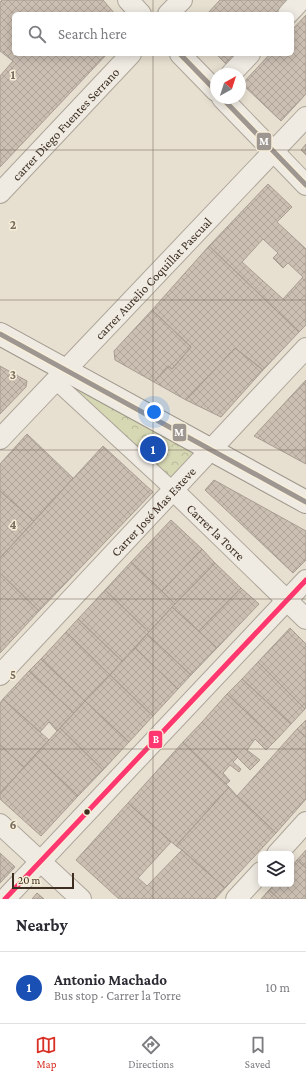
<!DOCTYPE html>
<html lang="en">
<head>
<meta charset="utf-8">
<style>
  :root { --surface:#fff; --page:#f7f7f7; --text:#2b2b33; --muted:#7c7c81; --line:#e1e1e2; --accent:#d93025 }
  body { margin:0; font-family:"Crimson Pro",serif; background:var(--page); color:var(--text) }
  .controls { position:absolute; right:12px; bottom:12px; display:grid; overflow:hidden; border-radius:6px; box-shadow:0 2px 10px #0003 }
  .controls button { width:36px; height:36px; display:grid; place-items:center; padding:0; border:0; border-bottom:1px solid var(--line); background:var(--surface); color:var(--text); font:20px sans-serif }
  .compass { position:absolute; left:210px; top:68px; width:36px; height:36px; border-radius:50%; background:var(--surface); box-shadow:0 2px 10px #0003; rotate:39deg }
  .scale { position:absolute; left:12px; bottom:10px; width:62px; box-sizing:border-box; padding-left:4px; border:2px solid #3d2e20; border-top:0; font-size:11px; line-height:14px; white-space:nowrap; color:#3d2e20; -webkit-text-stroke:3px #f7eed8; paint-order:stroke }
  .you { position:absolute; left:154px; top:412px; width:14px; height:14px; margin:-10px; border:3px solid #fff; border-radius:50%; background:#1a73e8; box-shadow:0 0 0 6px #1a73e833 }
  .badge { display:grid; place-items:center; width:26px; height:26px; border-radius:50%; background:var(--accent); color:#fff; font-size:13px; font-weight:700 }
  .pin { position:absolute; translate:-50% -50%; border:2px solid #fff; box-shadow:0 1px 4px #0006 }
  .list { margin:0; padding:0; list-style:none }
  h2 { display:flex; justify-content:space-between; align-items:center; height:52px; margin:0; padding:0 16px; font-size:17px }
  h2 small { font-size:13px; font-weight:400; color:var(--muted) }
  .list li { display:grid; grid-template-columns:26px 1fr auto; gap:12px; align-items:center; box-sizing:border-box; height:72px; padding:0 16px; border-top:1px solid var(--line) }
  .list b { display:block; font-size:15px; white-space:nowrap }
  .list p { margin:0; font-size:13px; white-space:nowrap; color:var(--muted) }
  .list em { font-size:13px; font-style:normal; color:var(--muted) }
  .icon { flex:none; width:22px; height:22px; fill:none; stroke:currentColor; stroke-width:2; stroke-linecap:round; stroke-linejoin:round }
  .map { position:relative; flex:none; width:306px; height:899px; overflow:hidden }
  .search { position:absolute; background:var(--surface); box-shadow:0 2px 10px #0003; left:12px; right:12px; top:12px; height:44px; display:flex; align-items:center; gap:10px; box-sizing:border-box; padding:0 14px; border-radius:6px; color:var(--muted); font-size:15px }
  .sheet { height:124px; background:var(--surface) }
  nav { display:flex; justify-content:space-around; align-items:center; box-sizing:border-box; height:56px; border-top:1px solid var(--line); background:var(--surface); font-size:11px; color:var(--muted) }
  nav a { display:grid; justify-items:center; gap:2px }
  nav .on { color:var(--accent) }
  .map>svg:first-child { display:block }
</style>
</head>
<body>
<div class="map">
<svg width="306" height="899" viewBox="0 0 306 899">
  <defs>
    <pattern id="forest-crowns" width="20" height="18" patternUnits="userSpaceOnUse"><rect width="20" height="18" fill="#d6d7b3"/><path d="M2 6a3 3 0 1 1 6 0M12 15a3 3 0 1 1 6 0" fill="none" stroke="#b9b99a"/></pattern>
    <pattern id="building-cross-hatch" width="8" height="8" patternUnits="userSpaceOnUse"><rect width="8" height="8" fill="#cbbfb2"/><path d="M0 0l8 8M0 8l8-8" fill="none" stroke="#afa499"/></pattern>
  </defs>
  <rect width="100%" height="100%" fill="#e7e0d1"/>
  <path fill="url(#forest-crowns)" d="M67,382L204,450L173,484Z"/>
  <path fill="url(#building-cross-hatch)" stroke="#a89c90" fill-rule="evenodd" d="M2,0H103L115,14H14V54H107L0,167V76L13,61L0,51V2Z
    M220,0H292L279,14H207Z
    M306,15V94L281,121L242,84L270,54H292V30Z
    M216,54H241L229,67Z
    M306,144V155L301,150Z
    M268,184L292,207L277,222L306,249V325L299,332L209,246ZM263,239L278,253L273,258L283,268L288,263L303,277L283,299L242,262Z
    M209,246L299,332L263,370L235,348L186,400L154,382L168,366L172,369L191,347L152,310Z
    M152,310L191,347L172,369L168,366L154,382L115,360L114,351Z
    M235,348L263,370L221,417L186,400Z
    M0,366L27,381L26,387L0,414Z
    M306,380V464L254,436Z
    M27,434L73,478L34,521L0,491V464Z
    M103,446L153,492L39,611L0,573V558Z
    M214,480L306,531V560L293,573L205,490Z
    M0,491L34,521L0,558Z
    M171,520L202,549L162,591L131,562Z
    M202,549L215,563L175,604L162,591Z
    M131,562L175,604L149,632L105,590Z
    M215,563L241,588L199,631L172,607Z
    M0,573L39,611L0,653Z
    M241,588L259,604L217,648L199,631Z
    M105,590L149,632L122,661L78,619Z
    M172,607L217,648L191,675L147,634Z
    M78,619L122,661L110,675L66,632Z
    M290,628L306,644V707L305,709L258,662Z
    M66,632L110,675L85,701L41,659Z
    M147,634L191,675L178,689L135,648Z
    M135,648L178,689L153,716L110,675Z
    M41,659L85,701L74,713L29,671Z
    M258,662L305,709L291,724L242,679Z
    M29,671L74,713L57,731L49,722L40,732L3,699Z
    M110,675L153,716L129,742L85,701Z
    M242,679L291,724L276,740L227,694Z
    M227,694L276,740L266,750L255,739L247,750L260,760L250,770L202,722Z
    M3,699L49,740L24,767L0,745V703Z
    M85,701L129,742L103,770L60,728Z
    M306,720V737L297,729Z
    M202,722L238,757L233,762L241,769L239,772L230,765L223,773L230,781L226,784L183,742Z
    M60,728L103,770L78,796L35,755Z
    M297,729L306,737V799L276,833L237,796Z
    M183,742L229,787L176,846L128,803Z
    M0,745L24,767L0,794Z
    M35,755L78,796L41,836L0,799V794Z
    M229,787L237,796L276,833L225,888L182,850L176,846Z
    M128,803L171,842L138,878L147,886L182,850L225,888L215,899H119L76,860Z
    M306,850V868L297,860Z
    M0,853L15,867L0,883Z
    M297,860L306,868V899H279L269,890L275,884H291V867Z
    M269,890L279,899H261Z
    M37,893L44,899H32Z"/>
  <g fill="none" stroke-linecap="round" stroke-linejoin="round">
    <g stroke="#ada599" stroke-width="17">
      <path id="pedestrian" d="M55,381L173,490"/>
    </g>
    <g stroke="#ada599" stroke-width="22">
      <g id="minor">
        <path d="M128,0L141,14"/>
        <path d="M168,14L182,0"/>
        <path d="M288,14L301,0"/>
        <path d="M180,54L216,91"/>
        <path d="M231,74L250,54"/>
        <path d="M222,98L306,185"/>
        <path id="s1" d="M0,193L131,54"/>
        <path id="s2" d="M0,439L306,117"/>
        <path id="s3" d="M173,490L306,619"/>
        <path id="s4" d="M0,675L306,348"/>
        <path d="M0,824L81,899"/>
        <path d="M277,854L306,822"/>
        <path d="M5,899L306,580"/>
        <path d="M236,899L261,872"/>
      </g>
    </g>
    <g stroke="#9c958a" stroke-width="24">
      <path id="secondary" d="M0,334L306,502"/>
    </g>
    <use href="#pedestrian" stroke="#efebe3" stroke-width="15"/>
    <use href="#minor" stroke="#efebe3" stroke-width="20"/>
    <use href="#secondary" stroke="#efebe3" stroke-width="22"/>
    <g stroke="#f7eed8" stroke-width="8">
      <path id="bus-1" d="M180,54L216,91
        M222,98L306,185
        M0,334L306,502"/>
    </g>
    <g stroke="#f7eed8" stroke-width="8">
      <path id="bus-2" d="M5,899L306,580"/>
    </g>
    <use href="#bus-1" stroke="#9e9690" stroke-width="5"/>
    <use href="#bus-2" stroke="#fe3770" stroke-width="5"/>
  </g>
  <path fill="none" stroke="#786c5e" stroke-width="1" stroke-opacity="0.55" d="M153,0V14M153,54V899M0,150H306M0,300H306M0,450H306M0,599H306M0,749H306"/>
  <circle fill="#3d2e20" stroke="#f7eed8" stroke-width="1.5" cx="87" cy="812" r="3.5"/>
  <g text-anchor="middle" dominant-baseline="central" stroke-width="3" stroke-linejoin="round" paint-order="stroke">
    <g font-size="13" fill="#3d2e20" stroke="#f7eed8">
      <text stroke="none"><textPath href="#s1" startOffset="95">carrer Diego Fuentes Serrano</textPath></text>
      <text stroke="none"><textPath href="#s2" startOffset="222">carrer Aurelio Coquillat Pascual</textPath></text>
      <text stroke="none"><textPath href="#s4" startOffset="224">Carrer José Mas Esteve</textPath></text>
      <text stroke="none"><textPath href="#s3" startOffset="60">Carrer la Torre</textPath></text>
    </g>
  </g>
  <g font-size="13" text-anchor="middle" font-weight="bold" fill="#786c5e" stroke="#f7eed8" stroke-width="3" stroke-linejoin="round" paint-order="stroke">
    <text x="13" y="79">1</text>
    <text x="13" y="229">2</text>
    <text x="13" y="379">3</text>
    <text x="13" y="529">4</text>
    <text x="13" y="679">5</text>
    <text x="13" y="829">6</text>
  </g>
  <g stroke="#f7eed8" stroke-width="1.5">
    <rect x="256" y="132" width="16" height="19" rx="4" fill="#9e9690"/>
    <rect x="172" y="423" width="15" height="19" rx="4" fill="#9e9690"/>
    <rect x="148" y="730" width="15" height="19" rx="4" fill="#fe3770"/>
  </g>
  <g font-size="11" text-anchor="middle" font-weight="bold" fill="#fff">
    <text x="264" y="145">M</text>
    <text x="179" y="436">M</text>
    <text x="156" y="743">B</text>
  </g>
</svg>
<div class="controls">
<button><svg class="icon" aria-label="layers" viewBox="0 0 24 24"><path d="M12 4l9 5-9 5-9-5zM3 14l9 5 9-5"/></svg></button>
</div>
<svg class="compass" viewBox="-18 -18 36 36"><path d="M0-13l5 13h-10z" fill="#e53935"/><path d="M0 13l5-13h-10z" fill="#7c7c81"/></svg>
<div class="scale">20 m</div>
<div class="you"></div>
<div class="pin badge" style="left:153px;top:449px;background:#1a4fb4">1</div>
<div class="search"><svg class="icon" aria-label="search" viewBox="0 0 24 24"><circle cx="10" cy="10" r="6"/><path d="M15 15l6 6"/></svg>Search here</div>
</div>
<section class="sheet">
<h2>Nearby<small></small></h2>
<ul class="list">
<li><span class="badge" style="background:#1a4fb4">1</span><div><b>Antonio Machado</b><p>Bus stop · Carrer la Torre</p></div><em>10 m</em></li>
</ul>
</section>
<nav>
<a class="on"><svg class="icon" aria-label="map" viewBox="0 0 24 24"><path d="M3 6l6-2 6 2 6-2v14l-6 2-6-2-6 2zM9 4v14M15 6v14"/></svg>Map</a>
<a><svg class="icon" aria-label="directions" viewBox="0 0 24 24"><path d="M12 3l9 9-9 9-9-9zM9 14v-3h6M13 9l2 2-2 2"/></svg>Directions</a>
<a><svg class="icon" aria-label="saved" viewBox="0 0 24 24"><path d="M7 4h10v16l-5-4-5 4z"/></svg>Saved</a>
</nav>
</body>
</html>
